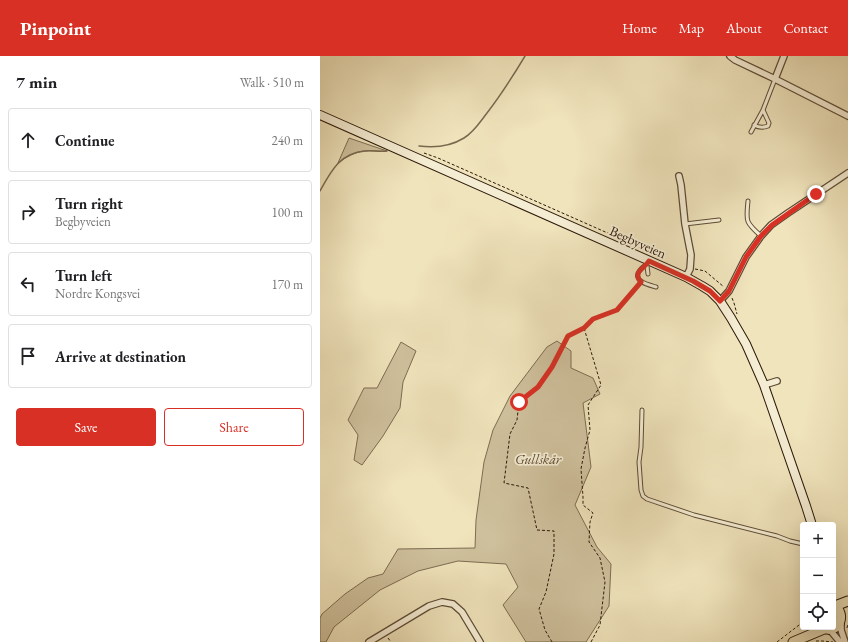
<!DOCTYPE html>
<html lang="en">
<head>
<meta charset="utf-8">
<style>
  :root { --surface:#fff; --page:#f6f6f6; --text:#202124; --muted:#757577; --line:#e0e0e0; --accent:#d93025 }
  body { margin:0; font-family:"EB Garamond",serif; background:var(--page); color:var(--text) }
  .controls { position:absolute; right:12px; bottom:12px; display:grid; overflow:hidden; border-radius:4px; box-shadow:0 4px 16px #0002 }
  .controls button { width:36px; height:36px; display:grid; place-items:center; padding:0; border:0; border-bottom:1px solid var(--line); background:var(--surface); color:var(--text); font:20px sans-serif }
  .stop { position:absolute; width:12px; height:12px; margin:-9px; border:3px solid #d93025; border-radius:50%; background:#fff }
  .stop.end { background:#d93025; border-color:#fff; box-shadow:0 1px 4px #0008 }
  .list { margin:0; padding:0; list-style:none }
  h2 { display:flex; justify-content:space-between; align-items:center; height:52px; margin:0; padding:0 16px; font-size:17px }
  h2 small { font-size:13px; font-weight:400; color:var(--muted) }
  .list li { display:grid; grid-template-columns:26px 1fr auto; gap:12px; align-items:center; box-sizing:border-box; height:64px; margin:0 8px 8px; padding:0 8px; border:1px solid var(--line); border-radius:4px }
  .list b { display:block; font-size:15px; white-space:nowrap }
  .list p { margin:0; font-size:13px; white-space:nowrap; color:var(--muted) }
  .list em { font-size:13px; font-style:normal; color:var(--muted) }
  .actions { display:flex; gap:8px; padding:12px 16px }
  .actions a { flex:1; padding:9px 0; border:1px solid var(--accent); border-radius:4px; text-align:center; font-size:14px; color:var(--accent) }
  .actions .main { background:var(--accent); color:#fff }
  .icon { flex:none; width:22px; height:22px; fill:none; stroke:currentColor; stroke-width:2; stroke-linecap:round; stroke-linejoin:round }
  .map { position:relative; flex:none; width:528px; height:586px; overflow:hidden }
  header { display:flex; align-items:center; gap:24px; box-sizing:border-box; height:56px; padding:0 20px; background:var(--accent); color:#fff }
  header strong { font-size:19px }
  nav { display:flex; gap:22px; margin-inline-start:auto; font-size:14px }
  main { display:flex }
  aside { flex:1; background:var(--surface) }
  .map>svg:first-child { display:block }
</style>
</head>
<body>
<header>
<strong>Pinpoint</strong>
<nav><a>Home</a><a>Map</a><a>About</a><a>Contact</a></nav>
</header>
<main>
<aside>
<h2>7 min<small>Walk · 510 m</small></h2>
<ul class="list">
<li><svg class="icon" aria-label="ahead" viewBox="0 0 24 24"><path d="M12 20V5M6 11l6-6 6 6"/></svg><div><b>Continue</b></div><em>240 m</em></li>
<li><svg class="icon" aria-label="right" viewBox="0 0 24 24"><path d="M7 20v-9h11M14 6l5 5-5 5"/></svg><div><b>Turn right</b><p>Begbyveien</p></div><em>100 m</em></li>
<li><svg class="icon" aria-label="left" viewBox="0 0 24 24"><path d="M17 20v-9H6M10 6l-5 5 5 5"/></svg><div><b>Turn left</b><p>Nordre Kongsvei</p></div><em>170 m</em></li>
<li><svg class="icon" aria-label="arrive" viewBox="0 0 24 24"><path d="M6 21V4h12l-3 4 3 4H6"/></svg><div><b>Arrive at destination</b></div></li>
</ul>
<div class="actions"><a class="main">Save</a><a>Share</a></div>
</aside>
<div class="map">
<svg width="528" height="586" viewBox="0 0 528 586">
  <rect width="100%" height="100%" fill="#f0e4bc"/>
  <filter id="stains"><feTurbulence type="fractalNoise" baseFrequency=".005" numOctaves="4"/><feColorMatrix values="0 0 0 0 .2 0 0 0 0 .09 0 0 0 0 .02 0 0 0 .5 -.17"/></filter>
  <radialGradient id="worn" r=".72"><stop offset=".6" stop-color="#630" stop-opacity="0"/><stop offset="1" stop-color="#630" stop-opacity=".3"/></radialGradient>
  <path fill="#cfc19d" stroke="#7d6c52" d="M29,82L67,95C59,96 52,94 44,95C35,96 26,101 18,107Z
    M237,285L251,295V312L273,322L280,338L263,347L271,411L255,449L277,491L291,508L289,550L266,586H206L183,549L198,531L186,508L138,505L98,515L60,534L14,571L6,586H0V562L2,558L25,538L48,522L63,518L78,493L155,492L156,464L164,406L173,374L190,340L227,291Z
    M81,286L96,295L83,326L80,352L63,380L42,409L34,404L38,379L28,364L44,332H57Z"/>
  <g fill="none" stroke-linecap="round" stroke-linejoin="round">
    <path stroke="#79694f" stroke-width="1.5" d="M99,90C114,92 131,90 144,82C154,76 160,66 167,57C181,39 193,20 205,0
      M0,135C11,115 20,97 45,95C52,94 59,96 67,95"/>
    <g stroke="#5c4b35" stroke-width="5">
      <path id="lane" d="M434,69C439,72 443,72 448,70L449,67L443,54
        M431,76L443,54L455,23
        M428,145C426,165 425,166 441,180
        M365,168L399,164
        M329,205C326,210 323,210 320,214C311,225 329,229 336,231
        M327,210L328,218
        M322,354L321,391L319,406L321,434L323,440L327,443L374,459L457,480L470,485L483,488"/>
    </g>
    <g stroke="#5c4b35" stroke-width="8">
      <path id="street" d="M410,0L415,4L455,23L528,60
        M455,23L464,0
        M359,120L361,129L365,168L371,199L370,213L366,221
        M400,245L409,235L426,201L441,180L451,169L468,157L528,117
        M444,329L457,325
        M521,566V574L525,586
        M510,574L520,586
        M49,586L109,550L122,546L133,548L142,556L160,586"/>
    </g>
    <g stroke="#2b1808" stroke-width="10">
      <path id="secondary" d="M0,59L366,221L382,230L390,235L400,245L411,262L426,288L444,329L486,450L492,469"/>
    </g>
    <g stroke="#2b1808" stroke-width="11">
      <path id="primary" d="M515,550L528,545
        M501,571C519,581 528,557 513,549
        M473,586L504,573"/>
    </g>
    <path stroke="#2b1808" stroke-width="1" stroke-dasharray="3 2" stroke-linecap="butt" d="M104,97L118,102L308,186L344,203
      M375,213L385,215L404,231
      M412,242L414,247L417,258
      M513,508V513
      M527,572L528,568
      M68,582L71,586
      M496,585H502L513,586
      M232,586L225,574L219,553L226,536L234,498V475L217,474L208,432L184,427L190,378L197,364L199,346L218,331L232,311L248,280L264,272
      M271,586L280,569L285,526L280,502L269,486L270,466L273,457L263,449V441L261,413L265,392L270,374L268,349L281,329L264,272L273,263L297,254L318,230
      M457,586L483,566"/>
    <use href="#lane" stroke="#f5edd3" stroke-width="3"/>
    <use href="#street" stroke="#f5edd3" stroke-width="5.5"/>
    <use href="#secondary" stroke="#f5edd3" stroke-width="8"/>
    <use href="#primary" stroke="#f0e4bc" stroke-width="9"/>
  </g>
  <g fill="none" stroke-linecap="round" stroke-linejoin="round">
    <path stroke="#d93025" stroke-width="5" d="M199,346L218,331L232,311L248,280L264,272L273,263L297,254L321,226C312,216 324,213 329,205L373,225L390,235L400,245L409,235L426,201L441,180L452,169L496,138"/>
  </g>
  <g text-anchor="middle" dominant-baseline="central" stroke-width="3.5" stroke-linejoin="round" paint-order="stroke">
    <g font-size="14" fill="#2b1808" stroke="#f5edd3">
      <text transform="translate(318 186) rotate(24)">Begbyveien</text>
    </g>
    <g font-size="14" font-style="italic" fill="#5c4b35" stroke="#f5edd3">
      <text x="218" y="403">Gullskår</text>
    </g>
  </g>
  <rect width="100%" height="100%" filter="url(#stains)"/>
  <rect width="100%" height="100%" fill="url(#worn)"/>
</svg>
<div class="controls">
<button>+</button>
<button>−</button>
<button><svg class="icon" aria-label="locate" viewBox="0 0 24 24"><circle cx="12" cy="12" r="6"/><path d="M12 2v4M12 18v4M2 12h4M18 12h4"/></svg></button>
</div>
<div class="stop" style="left:199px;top:346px"></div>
<div class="stop end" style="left:496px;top:138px"></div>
</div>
</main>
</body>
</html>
